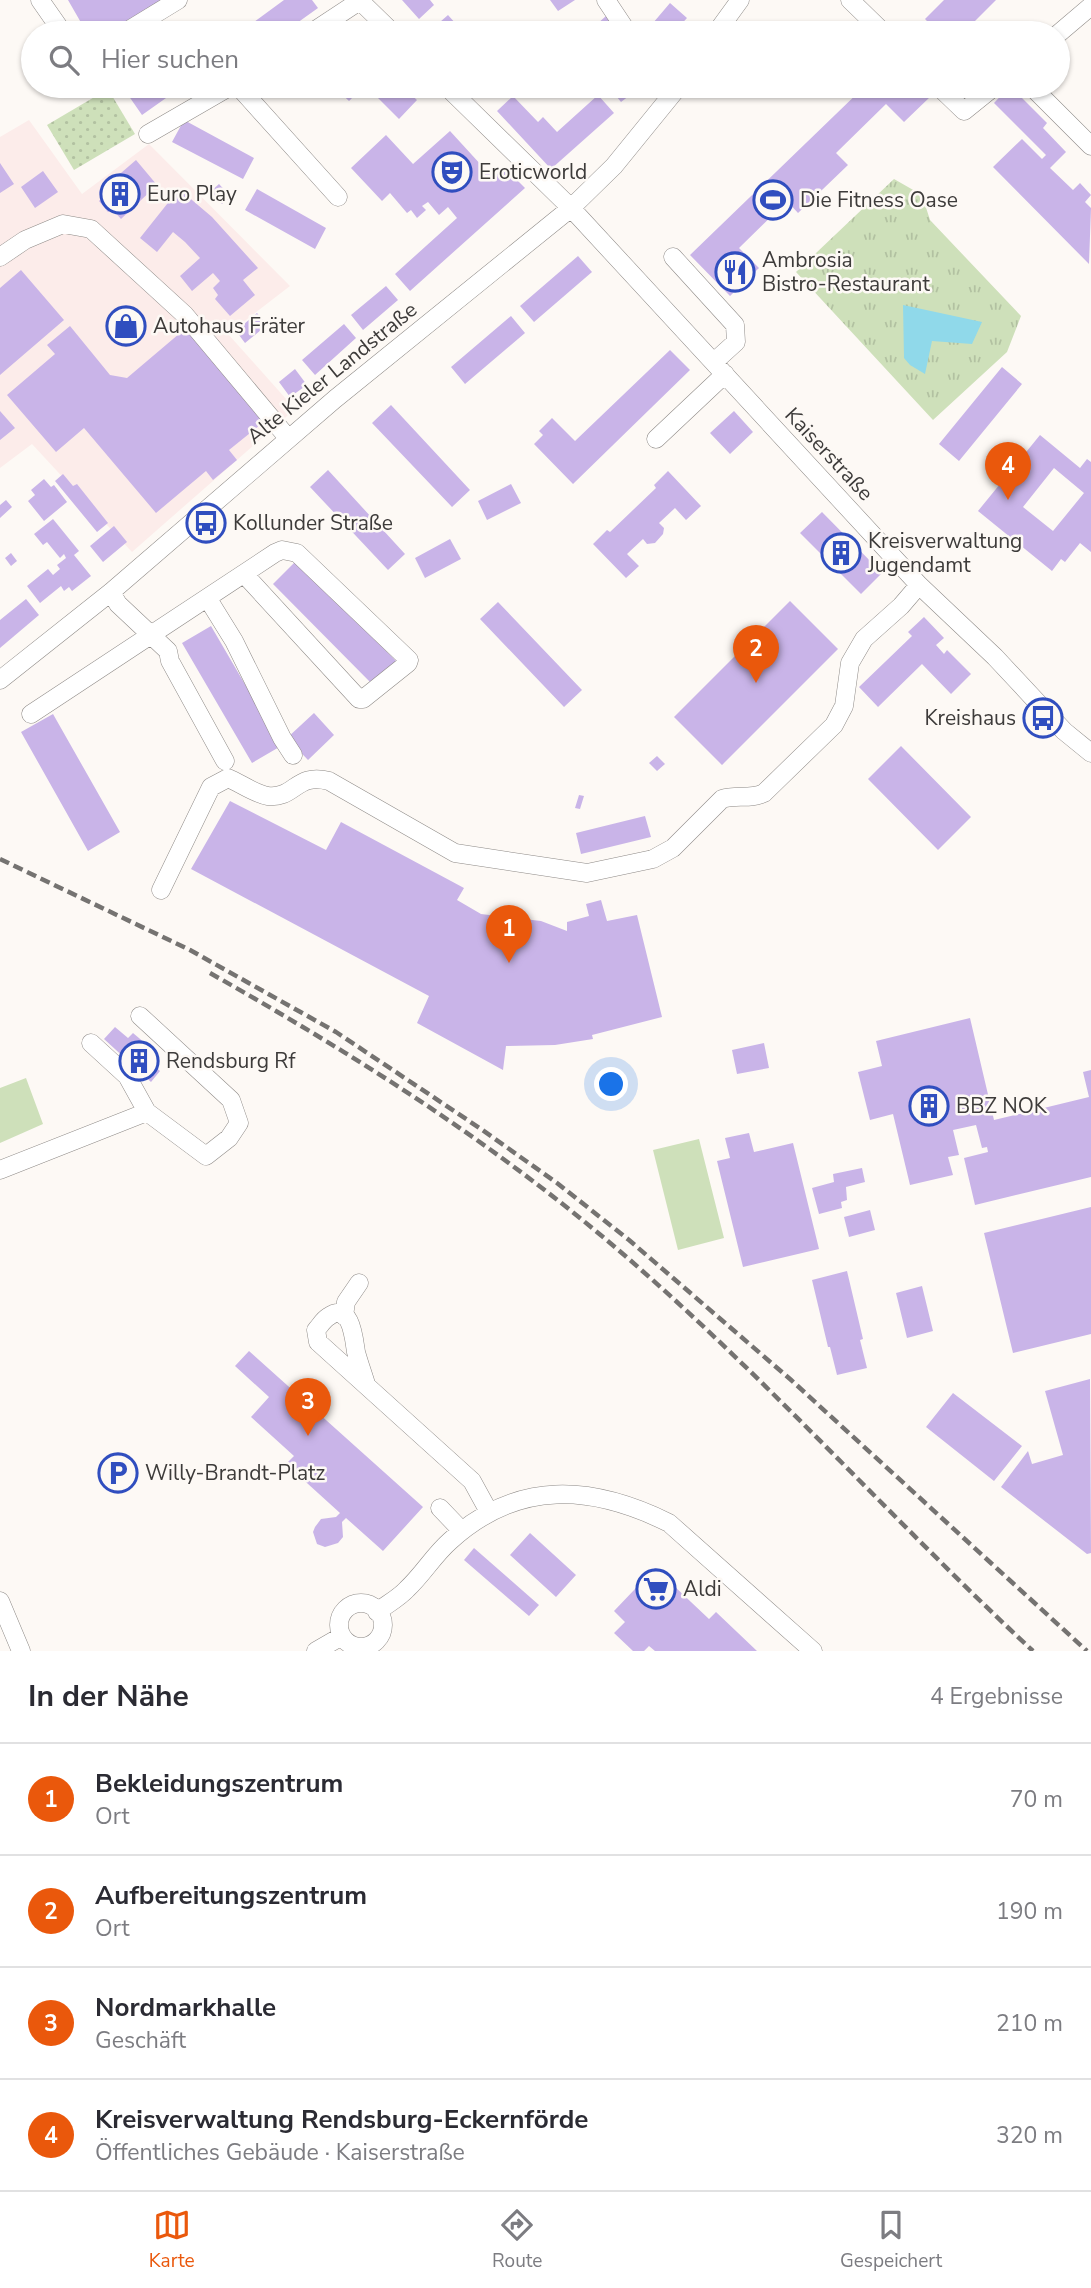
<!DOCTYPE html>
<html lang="de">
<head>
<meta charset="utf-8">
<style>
  :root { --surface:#fff; --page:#f7f7f7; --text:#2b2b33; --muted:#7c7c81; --line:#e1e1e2; --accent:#ea580c }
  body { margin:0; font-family:"Nunito Sans",sans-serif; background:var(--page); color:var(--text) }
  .you { position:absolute; left:612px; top:1085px; width:24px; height:24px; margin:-18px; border:5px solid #fff; border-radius:50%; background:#1a73e8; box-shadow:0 0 0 10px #1a73e833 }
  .badge { display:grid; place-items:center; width:46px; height:46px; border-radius:50%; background:var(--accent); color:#fff; font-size:23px; font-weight:700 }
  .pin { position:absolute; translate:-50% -58px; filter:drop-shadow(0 2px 4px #0008) }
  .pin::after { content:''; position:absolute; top:37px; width:24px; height:21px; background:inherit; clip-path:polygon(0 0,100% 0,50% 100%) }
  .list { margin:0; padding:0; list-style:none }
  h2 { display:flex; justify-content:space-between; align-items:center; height:91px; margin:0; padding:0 28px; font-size:30px }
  h2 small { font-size:23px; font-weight:400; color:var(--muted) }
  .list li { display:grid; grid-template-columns:46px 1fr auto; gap:21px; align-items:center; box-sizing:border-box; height:112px; padding:0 28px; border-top:2px solid var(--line) }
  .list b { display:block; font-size:26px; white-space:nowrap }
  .list p { margin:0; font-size:23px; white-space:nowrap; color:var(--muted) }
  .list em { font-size:23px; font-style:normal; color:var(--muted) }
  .icon { flex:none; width:38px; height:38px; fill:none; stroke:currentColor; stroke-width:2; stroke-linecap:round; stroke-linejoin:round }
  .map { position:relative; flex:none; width:1091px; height:1651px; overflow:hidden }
  .search { position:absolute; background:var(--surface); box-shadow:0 2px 5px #0004; left:21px; right:21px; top:21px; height:77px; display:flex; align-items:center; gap:18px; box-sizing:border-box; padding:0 24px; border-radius:38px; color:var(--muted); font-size:26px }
  .sheet { height:539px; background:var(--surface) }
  nav { display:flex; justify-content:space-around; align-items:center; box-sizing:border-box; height:98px; border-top:2px solid var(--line); background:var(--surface); font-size:19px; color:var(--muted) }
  nav a { display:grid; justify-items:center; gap:4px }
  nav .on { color:var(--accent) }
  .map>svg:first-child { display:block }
</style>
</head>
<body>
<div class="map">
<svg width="1091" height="1651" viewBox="0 0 1091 1651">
  <defs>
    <pattern id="grass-tufts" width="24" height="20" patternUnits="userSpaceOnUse" patternTransform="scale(1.75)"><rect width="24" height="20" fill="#cee0ba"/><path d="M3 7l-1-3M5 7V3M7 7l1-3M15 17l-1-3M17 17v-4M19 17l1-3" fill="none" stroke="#b2c1a1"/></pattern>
    <pattern id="park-dots" width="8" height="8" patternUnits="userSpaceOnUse" patternTransform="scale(1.75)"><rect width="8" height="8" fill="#cee0ba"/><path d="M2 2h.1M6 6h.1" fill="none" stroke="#b2c1a1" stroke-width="1.8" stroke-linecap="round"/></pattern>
  </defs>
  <rect width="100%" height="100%" fill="#fdf9f5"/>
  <path fill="#fcecea" d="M29,120L82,194L149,144L290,286L228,334L295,409L132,552L32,444L0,468V137Z"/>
  <path fill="url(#grass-tufts)" d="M894,179L922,195L930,220L1021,316L1007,352L933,420L796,272Z"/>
  <path fill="url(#park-dots)" d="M108,89L135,134L74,170L47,125Z"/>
  <path fill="#cee0ba" d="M26,1078L43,1124L0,1143V1088Z
    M699,1139L724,1238L678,1250L653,1150Z"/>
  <path fill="#90d9ea" d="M903,305L982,322L972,344L932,341L925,374L910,365L904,358Z"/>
  <path fill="#c9b4e8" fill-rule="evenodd" d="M68,0H167L108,33H87Z
    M284,0H312L318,8L283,33H239Z
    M402,0H430L434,5L419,19Z
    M550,0H575L558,11Z
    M944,0H996L963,33H939L925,19Z
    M670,3L687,18L673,33H664L653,23Z
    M448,15L464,33H436L432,29Z
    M606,16L621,33H587Z
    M135,86H183L142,115L126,92Z
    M333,86H364L349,101Z
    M388,86H401L417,100L399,119L377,97Z
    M608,86H642L621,102Z
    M865,86H920L930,97L904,122L886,104L836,153L848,165L798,213L787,201L739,248L759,268L730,296L690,255Z
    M1010,86L1047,123L1043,128L1066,152L1050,168L1073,190L1080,183L1091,195L1085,202L1091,208L1089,264L993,167L1022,139L1042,159L1046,155L994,103Z
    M598,95L614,113L551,169L497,111L513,96L538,122L543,117L557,132Z
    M184,120L254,158L243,179L172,142Z
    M450,131L493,178L504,167L525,188L410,291L395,274L457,218L448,207L439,215L428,202L422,206L426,210L417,218L411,210L407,213L390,193L382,201L351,168L386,135L413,164Z
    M136,160L157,185L121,219L112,209L108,212L99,201L103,197L99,192Z
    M0,163L14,184L0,193Z
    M43,171L58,192L35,208L21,187Z
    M219,184L231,197L222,204L210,192Z
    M179,189L212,217L258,268L243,280L255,295L230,316L215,299L218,295L213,288L220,281L213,273L192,291L180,276L200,258L185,242L173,232L157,252L140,238Z
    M257,189L326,228L315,249L245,210Z
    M578,256L592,272L534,322L520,306Z
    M21,270L64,320L0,375V288Z
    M386,286L398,300L363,330L351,315Z
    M257,313L267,325L245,343L236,331Z
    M511,316L525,333L465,384L451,367Z
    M344,324L356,338L315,375L302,360Z
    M70,326L110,375L127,378L186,328L265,421L229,450L237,460L213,480L206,471L156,513L84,428L56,452L7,395L55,354L47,345Z
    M670,350L690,370L573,484L534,444L543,435L539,431L552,418L575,441Z
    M1002,367L1022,384L959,461L939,444Z
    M295,369L307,385L290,397L279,382Z
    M391,405L470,490L452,507L372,423Z
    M0,411L15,428L0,440Z
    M734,411L753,432L730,454L710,433Z
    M1040,435L1080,468L1087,459L1091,462V552L1080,543L1065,562L1061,559L1052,571L978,511ZM1054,468L1084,493L1053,531L1023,507Z
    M328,470L405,554L388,570L310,487Z
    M668,471L701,506L686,520L675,508L659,523L664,528L663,534L655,543L647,544L643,539L627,554L639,566L626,578L593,544L607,530L610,532L656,488L654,485Z
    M63,474L73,486L77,484L108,523L97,532L55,481Z
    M44,479L51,487L54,485L67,502L44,521L28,501L35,495L31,490Z
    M511,484L521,503L487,520L478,501Z
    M6,500L12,507L0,518V505Z
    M822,512L882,573L861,594L800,533Z
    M53,519L79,551L74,555L91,576L72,591L69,587L64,591L61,586L40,603L27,586L48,569L53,575L60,569L57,565L66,558L64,554L60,558L47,542L43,545L34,534Z
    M114,526L127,542L103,562L90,546Z
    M450,539L461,559L425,578L415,558Z
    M11,553L17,561L11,566L5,558Z
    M297,560L396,661L372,684L273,584Z
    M26,599L39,615L0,648V620Z
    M790,601L838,649L722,765L674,717Z
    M498,602L582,690L564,707L480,619Z
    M924,617L944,638L936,645L944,654L947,650L971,674L951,694L922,664L878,707L859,687L912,636L908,632Z
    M211,626L281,746L252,763L182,643Z
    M314,713L334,735L308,760L287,738Z
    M53,714L120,832L88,851L21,732Z
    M901,746L971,817L938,850L868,779Z
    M657,756L665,764L657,771L649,763Z
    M579,795L584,796L580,809L575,808Z
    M230,801L326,850L341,822L464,888L457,900L481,914L541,921L567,931V922L589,916L586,904L601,900L607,921L637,915L662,1017L592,1035L593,1039L555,1045L506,1046L503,1070L417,1023L429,996L191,869Z
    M645,816L651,837L581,854L576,833Z
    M970,1018L994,1120L1089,1097L1083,1072L1091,1070V1177L975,1205L964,1158L988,1152L987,1147L982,1148L976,1125L953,1130L959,1155L948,1157L953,1175L910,1185L893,1114L870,1120L858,1072L882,1066L876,1041Z
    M115,1027L128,1038L133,1033L146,1044L138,1052L160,1071L151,1082L104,1039Z
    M764,1043L769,1068L737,1074L732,1050Z
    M749,1133L754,1152L793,1143L819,1249L743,1267L717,1161L730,1158L725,1138Z
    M862,1168L865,1182L846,1187L847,1200L841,1202L842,1208L819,1214L812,1188L834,1182L833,1174Z
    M1091,1207V1334L1013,1353L984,1233Z
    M870,1210L875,1230L849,1237L844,1217Z
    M847,1271L863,1339L860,1340L867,1368L837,1375L830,1347H828L812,1280Z
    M922,1286L933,1331L907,1338L896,1293Z
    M249,1351L423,1507L383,1551L346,1518L342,1522L343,1537L338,1543L325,1547L317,1544L313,1532L315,1527L321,1519L336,1517L340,1513L286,1464L294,1456L251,1417L269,1397L235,1366Z
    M1090,1379L1091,1553L1087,1554L1001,1487L1028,1451L1032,1464L1063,1455L1045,1391Z
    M953,1393L1022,1446L994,1481L926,1427Z
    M530,1533L576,1575L556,1597L510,1555Z
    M474,1548L539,1605L529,1616L464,1560Z
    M655,1568L709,1619L716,1612L757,1651H655L649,1646L644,1651H633L614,1633L625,1622L614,1611Z"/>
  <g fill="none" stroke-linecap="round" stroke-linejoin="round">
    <g stroke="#8e8a87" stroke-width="19">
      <path id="minor" d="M40,0L63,33
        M359,0L393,33
        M606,0L628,33
        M850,0L884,33
        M124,33L178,0
        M311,33L361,0
        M716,33L740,0
        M1058,34L1091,6
        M238,86L338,197
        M446,86L571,208L919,585L995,657L1064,731L1091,753
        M938,86L964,111L995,86
        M1031,86L1091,146
        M148,134L231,86
        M0,257L25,240L63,224L91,229L185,315L288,438
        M673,257L735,325L736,342L714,362
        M656,439L725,374
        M111,592L118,604L168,651L170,661L225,761
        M208,599L234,641L282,738L293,755
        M0,680L111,592L335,399L571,208L614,166L679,86
        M31,714L275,553L282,550L297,553L409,660L408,663L363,699H359L244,574
        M161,890L211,787L228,778C240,783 255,794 268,796C295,799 296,772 329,781L455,853L587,873L653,859L673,848L722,799C736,794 750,800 764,793L834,725L844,706L850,663L864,639L901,606L919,585
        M140,1016L231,1100L239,1123L229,1138L206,1156L147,1112
        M0,1170L147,1112L127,1076L91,1043
        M344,1316L346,1302L359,1283
        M366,1384C363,1374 359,1363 356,1352C354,1339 351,1300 328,1317C323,1320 320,1326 316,1330L318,1342L472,1481L489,1512
        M440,1508L462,1531
        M0,1601L21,1651
        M339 1625a22 22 0 1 1 44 0a22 22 0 1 1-44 0Z
        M377,1612C387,1604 399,1598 407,1589C423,1574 434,1555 450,1541C518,1479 592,1485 669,1523L813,1651
        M316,1651L342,1636"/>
    </g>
    <use href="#minor" stroke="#fff" stroke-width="18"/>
    <path stroke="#757371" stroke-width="4.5" stroke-dasharray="10 5" stroke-linecap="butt" d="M0,859L190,950L336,1032L481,1129L557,1183L629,1240L790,1379L1087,1651
      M210,973C355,1055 497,1145 623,1254C767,1378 894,1522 1033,1651"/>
  </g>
  <defs>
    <g id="theatre-ring" transform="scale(2.0125)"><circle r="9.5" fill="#fdf9f5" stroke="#304ebf" stroke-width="1.5"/><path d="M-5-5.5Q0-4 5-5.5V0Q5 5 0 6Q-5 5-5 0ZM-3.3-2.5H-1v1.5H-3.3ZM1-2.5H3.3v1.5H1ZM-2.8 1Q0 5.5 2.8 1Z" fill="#304ebf"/></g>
    <g id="building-ring" transform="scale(2.0125)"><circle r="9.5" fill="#fdf9f5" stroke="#304ebf" stroke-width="1.5"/><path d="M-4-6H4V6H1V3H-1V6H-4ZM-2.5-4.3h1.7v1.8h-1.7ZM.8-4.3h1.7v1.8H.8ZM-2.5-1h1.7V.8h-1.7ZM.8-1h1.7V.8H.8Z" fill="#304ebf"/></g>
    <g id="stadium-ring" transform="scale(2.0125)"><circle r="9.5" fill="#fdf9f5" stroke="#304ebf" stroke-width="1.5"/><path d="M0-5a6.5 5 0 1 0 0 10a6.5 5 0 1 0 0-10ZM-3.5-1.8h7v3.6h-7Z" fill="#304ebf"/></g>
    <g id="restaurant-ring" transform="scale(2.0125)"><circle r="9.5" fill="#fdf9f5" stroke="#304ebf" stroke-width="1.5"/><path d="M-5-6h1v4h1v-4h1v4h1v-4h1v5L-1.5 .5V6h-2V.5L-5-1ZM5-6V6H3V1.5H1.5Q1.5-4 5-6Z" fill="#304ebf"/></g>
    <g id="shop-ring" transform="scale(2.0125)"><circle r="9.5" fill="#fdf9f5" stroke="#304ebf" stroke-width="1.5"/><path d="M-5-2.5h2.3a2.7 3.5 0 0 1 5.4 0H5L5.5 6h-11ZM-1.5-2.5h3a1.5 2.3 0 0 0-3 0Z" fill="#304ebf"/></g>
    <g id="bus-ring" transform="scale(2.0125)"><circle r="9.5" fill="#fdf9f5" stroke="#304ebf" stroke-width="1.5"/><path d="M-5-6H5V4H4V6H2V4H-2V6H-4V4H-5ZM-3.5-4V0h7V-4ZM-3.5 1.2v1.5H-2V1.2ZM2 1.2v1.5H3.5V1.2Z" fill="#304ebf"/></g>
    <g id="parking-ring" transform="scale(2.0125)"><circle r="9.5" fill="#fdf9f5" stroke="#304ebf" stroke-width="1.5"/><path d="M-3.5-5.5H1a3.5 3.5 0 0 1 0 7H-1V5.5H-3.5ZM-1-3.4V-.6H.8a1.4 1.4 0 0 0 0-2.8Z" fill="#304ebf"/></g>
    <g id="supermarket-ring" transform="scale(2.0125)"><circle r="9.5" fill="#fdf9f5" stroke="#304ebf" stroke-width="1.5"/><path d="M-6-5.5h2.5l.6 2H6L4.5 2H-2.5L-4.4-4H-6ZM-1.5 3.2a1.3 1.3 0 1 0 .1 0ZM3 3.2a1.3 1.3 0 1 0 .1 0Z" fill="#304ebf"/></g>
  </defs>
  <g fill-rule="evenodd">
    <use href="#theatre-ring" x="452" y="172"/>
    <use href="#building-ring" x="120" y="194"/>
    <use href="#stadium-ring" x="773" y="200"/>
    <use href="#restaurant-ring" x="735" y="272"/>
    <use href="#shop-ring" x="126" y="326"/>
    <use href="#bus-ring" x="206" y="523"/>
    <use href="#building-ring" x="841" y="553"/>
    <use href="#bus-ring" x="1043" y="718"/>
    <use href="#building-ring" x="139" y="1061"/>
    <use href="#building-ring" x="929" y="1106"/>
    <use href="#parking-ring" x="118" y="1473"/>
    <use href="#supermarket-ring" x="656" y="1589"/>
  </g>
  <g text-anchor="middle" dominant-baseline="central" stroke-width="5" stroke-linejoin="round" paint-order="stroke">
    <g font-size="21" fill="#3d3b3a" stroke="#fdf9f5" text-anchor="start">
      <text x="479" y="172">Eroticworld</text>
      <text x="147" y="194">Euro Play</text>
      <text x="800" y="200">Die Fitness Oase</text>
      <text x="762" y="260">Ambrosia<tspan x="762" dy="24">Bistro-Restaurant</tspan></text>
      <text x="153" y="326">Autohaus Fräter</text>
      <text x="233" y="523">Kollunder Straße</text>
      <text x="868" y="541">Kreisverwaltung<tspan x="868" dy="24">Jugendamt</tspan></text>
      <text x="1016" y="718" text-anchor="end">Kreishaus</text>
      <text x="166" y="1061">Rendsburg Rf</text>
      <text x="956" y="1106">BBZ NOK</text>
      <text x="145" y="1473">Willy-Brandt-Platz</text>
      <text x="683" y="1589">Aldi</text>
    </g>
    <g font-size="21" fill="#3d3b3a" stroke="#fdf9f5">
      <text transform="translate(332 373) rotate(-39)">Alte Kieler Landstraße</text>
      <text transform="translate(829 454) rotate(47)">Kaiserstraße</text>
    </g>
  </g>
</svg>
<div class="you"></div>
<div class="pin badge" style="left:509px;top:963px">1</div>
<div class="pin badge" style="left:756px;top:683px">2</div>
<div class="pin badge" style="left:308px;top:1436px">3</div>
<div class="pin badge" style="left:1008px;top:500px">4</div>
<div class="search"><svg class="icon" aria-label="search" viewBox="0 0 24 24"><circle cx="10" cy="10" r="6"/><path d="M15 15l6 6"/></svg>Hier suchen</div>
</div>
<section class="sheet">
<h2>In der Nähe<small>4 Ergebnisse</small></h2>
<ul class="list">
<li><span class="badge">1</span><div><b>Bekleidungszentrum</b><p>Ort</p></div><em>70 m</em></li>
<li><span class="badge">2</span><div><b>Aufbereitungszentrum</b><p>Ort</p></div><em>190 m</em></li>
<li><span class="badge">3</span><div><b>Nordmarkhalle</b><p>Geschäft</p></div><em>210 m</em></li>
<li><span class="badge">4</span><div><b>Kreisverwaltung Rendsburg-Eckernförde</b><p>Öffentliches Gebäude · Kaiserstraße</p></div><em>320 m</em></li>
</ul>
</section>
<nav>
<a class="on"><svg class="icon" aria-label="map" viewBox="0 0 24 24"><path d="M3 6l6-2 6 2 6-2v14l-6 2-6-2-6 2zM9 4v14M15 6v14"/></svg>Karte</a>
<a><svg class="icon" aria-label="directions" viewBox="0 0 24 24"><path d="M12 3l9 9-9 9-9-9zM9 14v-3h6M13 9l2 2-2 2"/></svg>Route</a>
<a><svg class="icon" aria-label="saved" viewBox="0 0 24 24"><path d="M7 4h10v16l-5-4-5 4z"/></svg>Gespeichert</a>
</nav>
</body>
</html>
